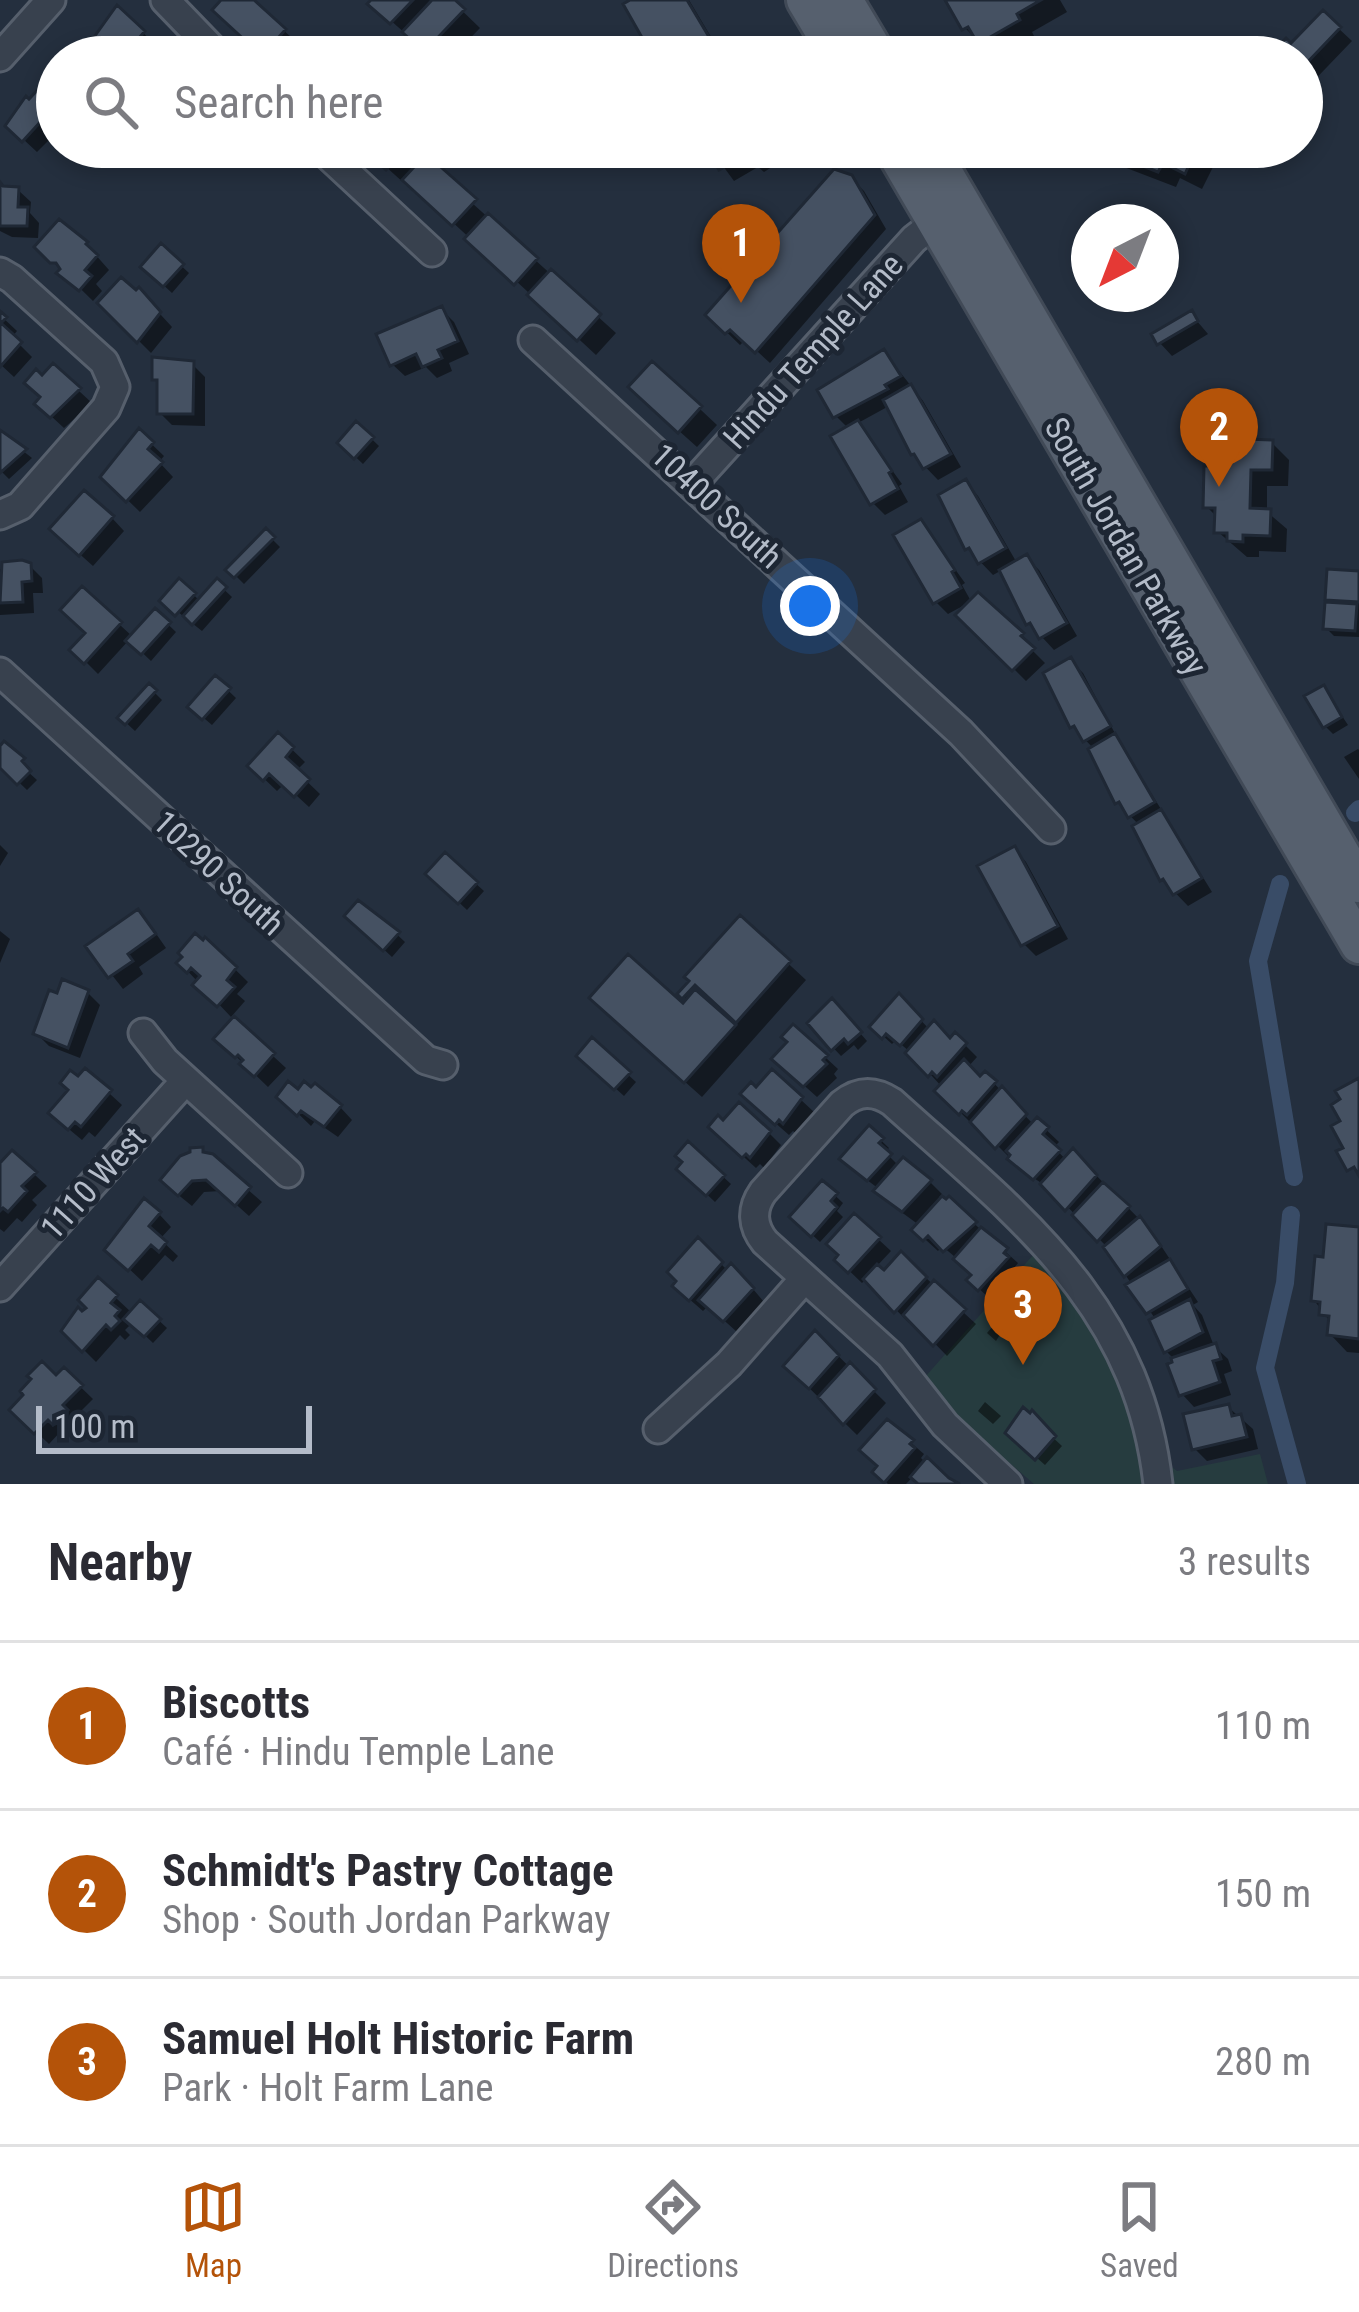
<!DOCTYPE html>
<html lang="en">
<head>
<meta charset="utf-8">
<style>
  :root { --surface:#fff; --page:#f2f2f3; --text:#2b2b33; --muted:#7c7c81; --line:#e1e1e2; --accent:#b45309 }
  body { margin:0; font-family:"Roboto Condensed",sans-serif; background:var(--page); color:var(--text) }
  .compass { position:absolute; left:1071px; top:204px; width:108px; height:108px; border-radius:50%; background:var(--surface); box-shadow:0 6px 18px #0003; rotate:222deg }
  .scale { position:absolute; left:36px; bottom:30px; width:276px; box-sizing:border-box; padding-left:12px; border:6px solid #b4bcc9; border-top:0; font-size:33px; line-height:42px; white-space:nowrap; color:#b4bcc9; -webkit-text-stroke:9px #1d2633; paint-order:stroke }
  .you { position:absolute; left:810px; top:606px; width:42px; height:42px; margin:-30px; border:9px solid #fff; border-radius:50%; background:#1a73e8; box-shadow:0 0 0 18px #1a73e833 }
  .badge { display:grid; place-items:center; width:78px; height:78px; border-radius:50%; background:var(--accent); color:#fff; font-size:39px; font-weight:700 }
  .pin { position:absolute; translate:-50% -99px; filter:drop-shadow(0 3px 6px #0008) }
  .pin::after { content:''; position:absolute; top:63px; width:42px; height:36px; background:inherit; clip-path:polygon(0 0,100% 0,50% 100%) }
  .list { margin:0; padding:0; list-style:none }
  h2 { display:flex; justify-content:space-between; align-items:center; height:156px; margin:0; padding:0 48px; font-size:51px }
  h2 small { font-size:39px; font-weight:400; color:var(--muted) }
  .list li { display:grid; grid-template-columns:78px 1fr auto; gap:36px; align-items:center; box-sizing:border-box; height:168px; padding:0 48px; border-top:3px solid var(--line) }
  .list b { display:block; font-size:45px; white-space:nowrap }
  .list p { margin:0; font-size:39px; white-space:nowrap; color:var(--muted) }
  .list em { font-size:39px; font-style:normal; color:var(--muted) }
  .icon { flex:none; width:66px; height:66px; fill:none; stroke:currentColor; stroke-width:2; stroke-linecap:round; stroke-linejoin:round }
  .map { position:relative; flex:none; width:1359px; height:1484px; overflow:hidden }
  .search { position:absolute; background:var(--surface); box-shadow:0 6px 18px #0003; left:36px; right:36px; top:36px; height:132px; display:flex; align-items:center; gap:30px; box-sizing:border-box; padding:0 42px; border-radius:66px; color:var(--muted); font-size:45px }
  .sheet { height:660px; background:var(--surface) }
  nav { display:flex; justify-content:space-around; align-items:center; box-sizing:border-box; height:168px; border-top:3px solid var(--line); background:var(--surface); font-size:33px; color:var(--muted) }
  nav a { display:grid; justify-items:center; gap:6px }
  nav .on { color:var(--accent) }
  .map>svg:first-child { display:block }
</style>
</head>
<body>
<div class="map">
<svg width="1359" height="1484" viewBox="0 0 1359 1484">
  <rect width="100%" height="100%" fill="#242f3e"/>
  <path fill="#263c3f" d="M1034,1254L1083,1312L1126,1396L1139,1442L1177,1471L1260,1454L1268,1484H1034L968,1427L925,1377Z"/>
  <path fill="#0007" d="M225,0H250L313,57H266L233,27Z
    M375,0H451L480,28L452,57H432L372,4Z
    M634,0H689L723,57H657Z
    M948,0H1060L1067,12L1032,32L1035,38L1002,57H995L965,28Z
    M117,10L151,40L133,57H113Z
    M1323,14L1352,41L1302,93V57L1275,54L1291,48Z
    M57,98V132L37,152L9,126Z
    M364,147H410L616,333L596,355L408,181L405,184Z
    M709,147H776L783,160L764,172L758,167L734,181Z
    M1092,147H1196L1214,165L1202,189L1180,178L1176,187L1116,164Z
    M850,177L864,191L886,229L770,363L745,340L740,345L709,315Z
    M0,188L18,190L31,202L30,213L39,223L38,238L12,237L0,231Z
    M59,223L86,244L109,270L96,284L102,291L93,301L38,247Z
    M162,248L189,273L172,293L144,267Z
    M139,291L172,327L151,353L101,303Z
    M442,310L454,322L469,354L449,363L452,371L437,378L426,367L405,376L392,364Z
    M1191,314L1208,334L1172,356L1160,343Z
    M0,315L17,331L12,337L32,357L14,377L0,364Z
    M884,352L923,401L961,467L938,480L913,454L889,406L858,423L902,484L899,486L908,502L885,515L873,503L849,429L836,416Z
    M192,364L205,377V426L172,425L160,413V384L155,379Z
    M653,365L717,425L697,447L649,404Z
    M53,367L92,403L64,428L38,404L44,398L43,379Z
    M357,425L379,446L363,464L341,443Z
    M139,432L164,456L159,462L173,477L140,512L104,477Z
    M0,433L32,458L9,479L0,470Z
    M1272,443L1289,460L1288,486H1267V512L1287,529L1286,552L1259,551V557H1247L1217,531L1218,518L1206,506L1221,469Z
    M966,483L978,496L1017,563L1027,558L1039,570L1077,636L1054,650L1029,623L1002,570L993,575L968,549L942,496Z
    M112,518L124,531L93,566L65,541Z
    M921,522L965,583L962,585L972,603L978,596L1035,647L1032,650L1045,663L1026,681L960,615L970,602L948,614L936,602Z
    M266,533L280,547L244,584L230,570Z
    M30,566L42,578L43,593H33L34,613L0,615V569Z
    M1330,573L1359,574V637L1334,636L1326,628Z
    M180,582L200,601L217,583L232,597L202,631L163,600Z
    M82,590L133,637L155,612L176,632L151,661L129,640L98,674L74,650L89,634Z
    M1071,661L1083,673L1119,741L1212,892L1188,906L1162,879L1139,825L1117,802L1094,749L1073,727Z
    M216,679L236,698L212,725L191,707Z
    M149,687L162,700L135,731L121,718Z
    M1324,689L1348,725L1333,734L1325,726Z
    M278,736L305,762L296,771L320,794L309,807L284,784L277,791L251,766Z
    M1358,749L1359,750V779L1344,757Z
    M0,750L30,768L27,771L37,780L27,790L0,764Z
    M0,845L8,853L0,866Z
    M1014,849L1026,862L1068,939L1036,956L1024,944Z
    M445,856L484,891L467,910L429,874Z
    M372,911L405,942L392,957L348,916Z
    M740,919L806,980L702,1097L610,1015L683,1007L688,1001L681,994Z
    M150,925L166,948L139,967L143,974L123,989L90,947Z
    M0,931L10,939L0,963Z
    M206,941L248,982L237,994L245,1001L231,1017L180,963Z
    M88,993L100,1005L80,1058L49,1046L36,1033Z
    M899,997L930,1030L965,1045L977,1057L968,1067L981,1080L986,1075L1034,1125L1037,1121L1059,1142L1054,1147L1066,1160L1085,1164L1152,1232L1198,1302L1193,1305L1202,1315L1214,1346L1228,1359L1232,1371L1224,1374L1231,1395L1194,1407L1182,1394L1178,1363L1166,1351L1156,1320L1105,1245L1049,1188L1023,1171L975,1123L973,1125L939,1091L942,1087L910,1052L896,1040L892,1044L873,1027Z
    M840,1010L867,1041L858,1050L854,1045L841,1056L811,1024Z
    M234,1020L286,1068L268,1087L217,1038Z
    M592,1042L636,1082L624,1096L580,1056Z
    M790,1042L825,1057L838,1069L834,1074L837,1078L817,1097L788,1071Z
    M86,1072L122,1105L95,1137L89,1132L82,1140L64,1125L78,1080Z
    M772,1073L814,1112L797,1134L793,1131L789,1135L756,1106V1091Z
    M280,1096L340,1107L352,1120L338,1137L315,1121L311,1126Z
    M869,1129L889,1148L885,1152L899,1166L930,1182L942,1194L939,1197L946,1204L949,1201L1018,1263L1015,1267L1019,1271L992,1301L970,1280L974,1275L961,1262L942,1246L938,1251L915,1230L919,1225L889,1203L877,1191L879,1189L850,1167Z
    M769,1133L781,1145L764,1168L760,1164L756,1168L724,1139Z
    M688,1145L731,1184L715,1202L680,1169Z
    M202,1150L262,1202L249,1216L221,1191L204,1192L192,1206L176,1193Z
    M12,1154L47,1186L32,1200L37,1205L22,1222L17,1218L4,1232L0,1229V1168Z
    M823,1184L843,1203L837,1211L843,1217L820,1242L793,1217Z
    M159,1214L171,1227L160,1239L178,1256L173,1262L165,1255L142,1281L108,1249Z
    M1359,1230V1353L1347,1352L1330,1334L1331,1323L1314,1300L1326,1260Z
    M878,1239L891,1251L876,1267L884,1274L901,1255L976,1324L947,1356L912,1320L909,1323L866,1279L862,1283L838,1260Z
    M698,1241L728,1271L742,1276L764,1302L737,1332L708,1306L703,1311L688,1298Z
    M98,1281L132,1313L141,1304L167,1328L153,1343L132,1323L125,1330L130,1335L125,1340L120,1335L96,1362L65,1331L82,1316Z
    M1011,1320L1021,1330L1016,1336L1005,1327Z
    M993,1326L1001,1333L996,1341L987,1333Z
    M816,1334L886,1403L857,1435L799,1378Z
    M64,1371L93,1399L73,1419L78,1424L67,1435L62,1430L49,1444L13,1410Z
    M985,1402L1001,1416L993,1424L978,1411Z
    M1228,1407L1253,1429L1258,1449L1207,1461L1194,1448Z
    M888,1423L924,1454L921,1458L926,1463L906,1484H888L876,1472Z
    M1009,1433L1049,1434L1062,1446L1045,1465Z"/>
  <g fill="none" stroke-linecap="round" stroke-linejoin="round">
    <path stroke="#394c67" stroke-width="18" d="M1355,813L1359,809
      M1280,884L1258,961L1294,1177
      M1291,1215L1285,1283L1265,1368L1297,1484"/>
  </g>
  <path fill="#455162" stroke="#1f2835" stroke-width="3" d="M221,0H254L286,29L262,56L212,10Z
    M371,0H413L390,24L367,4Z
    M432,0H455L465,9L424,52L402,32Z
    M630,0H687L721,57H653L623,4Z
    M945,0H1041L1017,14L1020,20L978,44L968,27L962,30Z
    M117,5L145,31L128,51L124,48L116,57H110L92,40Z
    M1323,10L1341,27L1302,68V57L1270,54L1286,38L1291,43Z
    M44,83L57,94V110L47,121L44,118L22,142L5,126L26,96L29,99Z
    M361,147H407L386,170Z
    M706,147H773L749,162L746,155L719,170Z
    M1095,147H1197L1185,174L1163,163L1158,172Z
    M426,154L477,199L452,226L402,180Z
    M834,169L852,175L875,215L755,353L730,330L725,334L705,315Z
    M0,182L3,186L19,187L18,207H28L27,226H0Z
    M488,213L538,258L514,285L464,239Z
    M59,219L88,242L86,244L98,255L85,270L92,276L79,291L56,273L60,269L56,263H50L34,247Z
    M161,243L184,264L163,287L140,267Z
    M551,269L601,314L577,341L527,295Z
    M121,277L136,290L139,287L161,312L137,343L97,303Z
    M442,306L458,341L438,350L442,358L422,367L416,354L390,366L376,334Z
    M1192,310L1198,321L1157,345L1151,334Z
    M0,311L7,317L1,323L22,342L0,367Z
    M884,349L901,376L885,385L888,389L833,418L817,390Z
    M152,357L194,361L193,414H157V380H152Z
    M652,361L702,406L678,433L628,387Z
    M53,363L81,388L50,418L34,404L40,397L24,383L36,369L42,375Z
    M911,384L951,454L923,469L914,454L911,455L883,400Z
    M858,420L892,471L889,473L898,489L870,505L830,436Z
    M356,421L374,437L354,459L337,443Z
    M139,428L154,442L148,449L163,462L126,502L100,477Z
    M0,430L27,449L0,473Z
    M1219,438L1273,440L1272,470H1251L1250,508L1271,509L1270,536L1243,535V542L1227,541V533H1214L1215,508H1203L1204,466H1218Z
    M966,479L1006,548L978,564L969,548L965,550L938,495Z
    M84,490L114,516L79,556L49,529Z
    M921,519L955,570L952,572L961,588L933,604L893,535Z
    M266,528L275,537L234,578L225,570Z
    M1027,554L1067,623L1039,639L1030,623L1026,625L999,570Z
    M22,560L31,563L32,581L22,582L23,602L0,603L2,562Z
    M1327,569L1359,571V602L1325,600Z
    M179,578L196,593L175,616L159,601Z
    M217,578L227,587L192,625L183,616Z
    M82,586L122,622L84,664L69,650L85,633L60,610Z
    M978,592L1024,633L1021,636L1035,648L1012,671L955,615Z
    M1325,602L1357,604L1355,631L1323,629Z
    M155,608L171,622L141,655L125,641Z
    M1071,657L1111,726L1083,742L1074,726L1070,728L1043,673Z
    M215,675L231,688L202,720L187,707Z
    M149,683L157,690L125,725L117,718Z
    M1324,685L1342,717L1323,728L1304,696Z
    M278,732L294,747L286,757L310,779L294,797L269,774L263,781L247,766Z
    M1115,733L1155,802L1128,818L1119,802L1115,804L1088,749Z
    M4,741L25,758L22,761L31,771L17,785L0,768V746Z
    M1161,809L1202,878L1173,895L1163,879L1160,881L1132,826Z
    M1015,846L1058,926L1021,946L977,866Z
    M445,852L478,882L458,904L425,874Z
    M358,900L400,932L383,951L344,916Z
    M138,909L156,934L128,954L133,961L108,978L85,946Z
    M740,915L791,961L736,1023L695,985L682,999L677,994L689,981L684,977Z
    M195,933L203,940L205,937L237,967L227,980L235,987L217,1007L192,985L200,976L191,968L187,973L176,963L182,957L178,953Z
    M628,954L683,1003L695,989L736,1025L684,1083L589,998Z
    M62,979L89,990L68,1048L33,1034L49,990L57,993Z
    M899,993L923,1019L900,1046L886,1034L882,1039L869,1027Z
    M832,998L862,1032L848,1044L844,1039L831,1051L807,1023Z
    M234,1016L275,1053L254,1077L239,1064L243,1060L238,1055L235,1058L213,1039Z
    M934,1020L950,1038L955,1032L967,1043L937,1077L932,1072L928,1077L905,1053Z
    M793,1024L828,1055L823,1060L827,1064L803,1087L771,1059L787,1042L781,1037Z
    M592,1037L631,1072L614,1090L576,1056Z
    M964,1059L980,1076L985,1071L997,1081L967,1115L962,1111L959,1115L934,1091Z
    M85,1068L112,1090L81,1127L75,1122L68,1130L48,1113L68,1090L60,1083L70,1070L78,1076Z
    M772,1069L803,1097L783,1124L779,1120L775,1125L740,1094L751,1082L756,1087Z
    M1359,1078V1176L1354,1167L1347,1171L1336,1151L1343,1148L1331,1126L1340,1121L1331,1105L1340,1099L1335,1091Z
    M288,1081L298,1089L304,1081L311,1087L315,1083L342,1105L324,1127L301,1111L297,1116L276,1097Z
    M1002,1086L1027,1114L995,1149L970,1122Z
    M739,1102L771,1131L750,1158L746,1154L742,1158L708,1127L718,1115L723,1120Z
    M1037,1117L1049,1127L1043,1134L1061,1150L1033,1180L1007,1159L1010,1155L1006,1151Z
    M869,1125L884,1138L879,1143L892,1154L867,1181L839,1159Z
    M688,1141L725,1175L706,1196L676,1169L682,1162L675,1156Z
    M203,1147V1152L213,1154L251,1187L235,1206L206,1180L192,1181L178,1196L160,1180L180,1156L190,1152V1148Z
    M1073,1148L1097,1175L1065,1211L1040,1184Z
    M12,1150L37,1172L22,1186L27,1191L8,1212L3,1208L0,1211V1163Z
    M903,1157L932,1180L902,1212L873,1191Z
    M822,1180L838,1193L831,1201L837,1207L811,1237L789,1217Z
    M1103,1182L1130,1206L1097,1242L1072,1215Z
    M942,1196L946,1199L949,1196L977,1222L943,1252L928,1236L923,1241L911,1230Z
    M144,1198L161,1212L149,1226L167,1242L159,1252L151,1245L128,1271L104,1250Z
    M854,1213L881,1237L848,1273L834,1260L838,1255L826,1244Z
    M1140,1216L1161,1246L1124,1277L1103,1247Z
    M1326,1224L1359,1227V1339L1327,1335L1329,1316L1319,1315L1320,1302L1311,1301L1315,1256L1323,1257Z
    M981,1227L1008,1248L1004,1253L1009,1257L978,1291L966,1280L971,1275L953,1259Z
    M698,1237L723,1262L689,1301L672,1286L676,1281L667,1272Z
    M901,1251L927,1277L894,1313L863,1279L877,1264L884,1270Z
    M1170,1259L1188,1289L1146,1314L1125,1285Z
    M731,1263L754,1288L723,1322L698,1300Z
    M98,1277L118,1295L111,1303L120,1310L115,1316L120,1321L111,1330L106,1325L82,1352L61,1331L78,1307L82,1311L86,1308L78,1300Z
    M934,1280L966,1309L933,1346L903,1315Z
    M1190,1299L1203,1332L1164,1353L1149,1320Z
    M140,1300L161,1319L144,1337L123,1319Z
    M815,1330L839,1355L809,1389L783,1366Z
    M1216,1343L1221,1359L1213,1361L1220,1382L1179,1396L1167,1364L1172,1362L1171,1358Z
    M42,1361L56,1375L64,1367L83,1385L63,1405L68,1410L53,1425L48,1420L34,1434L9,1410L23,1395L20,1391L31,1379L27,1376Z
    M850,1362L876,1389L843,1425L818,1397Z
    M1229,1404L1232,1416L1241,1414L1247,1437L1192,1450L1183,1414Z
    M1023,1407L1030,1413L1032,1410L1056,1436L1035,1460L1005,1433Z
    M887,1419L914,1440L910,1444L915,1448L884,1483L872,1472L877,1466L859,1450Z
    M927,1457L949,1478L960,1484H918L910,1477Z"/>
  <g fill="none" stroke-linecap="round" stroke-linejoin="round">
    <g stroke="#565f6c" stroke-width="33">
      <path id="minor" d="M165,0L220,57
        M0,57L51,0
        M319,147L432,252
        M0,272L12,279L104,362L115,387L106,408L20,506L0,515
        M533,340L961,733L1051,829
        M693,483L914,239L936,222
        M0,672L426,1060L443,1065
        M143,1033L165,1061L288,1173
        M0,1287L186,1080
        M658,1429L729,1364L805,1278
        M1008,1484L945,1425L890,1355L765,1242C752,1226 751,1209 763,1192L842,1104C858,1091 874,1090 892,1102C1017,1215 1138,1303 1158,1484"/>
    </g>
    <g stroke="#414a57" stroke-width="42">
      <path id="major" d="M805,0L839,57
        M844,0L878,57
        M892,147L1359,945
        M929,147L1359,884"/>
    </g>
    <use href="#minor" stroke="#38414e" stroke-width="27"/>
    <use href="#major" stroke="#56606e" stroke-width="36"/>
  </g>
  <g text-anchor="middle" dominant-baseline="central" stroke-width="10" stroke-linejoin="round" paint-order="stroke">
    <g font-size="33" fill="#b4bcc9" stroke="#1d2633">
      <text transform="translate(813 351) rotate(-48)">Hindu Temple Lane</text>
      <text transform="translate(717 506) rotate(43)">10400 South</text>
      <text transform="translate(1126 546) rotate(60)">South Jordan Parkway</text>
      <text transform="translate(219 873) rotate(43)">10290 South</text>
      <text transform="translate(93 1183) rotate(-48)">1110 West</text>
    </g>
  </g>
</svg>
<svg class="compass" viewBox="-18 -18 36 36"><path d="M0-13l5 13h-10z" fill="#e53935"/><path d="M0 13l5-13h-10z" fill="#7c7c81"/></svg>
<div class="scale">100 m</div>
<div class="you"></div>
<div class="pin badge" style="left:741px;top:303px">1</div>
<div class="pin badge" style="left:1219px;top:487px">2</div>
<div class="pin badge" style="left:1023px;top:1365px">3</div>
<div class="search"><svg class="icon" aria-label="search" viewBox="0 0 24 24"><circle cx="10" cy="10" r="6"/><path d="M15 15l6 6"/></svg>Search here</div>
</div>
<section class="sheet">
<h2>Nearby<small>3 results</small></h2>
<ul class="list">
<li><span class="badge">1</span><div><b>Biscotts</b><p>Café · Hindu Temple Lane</p></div><em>110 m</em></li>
<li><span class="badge">2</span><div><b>Schmidt's Pastry Cottage</b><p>Shop · South Jordan Parkway</p></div><em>150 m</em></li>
<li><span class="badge">3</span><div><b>Samuel Holt Historic Farm</b><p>Park · Holt Farm Lane</p></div><em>280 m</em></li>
</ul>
</section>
<nav>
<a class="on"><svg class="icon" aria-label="map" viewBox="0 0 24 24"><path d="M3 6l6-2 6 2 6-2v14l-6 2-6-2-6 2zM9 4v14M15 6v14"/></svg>Map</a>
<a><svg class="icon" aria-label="directions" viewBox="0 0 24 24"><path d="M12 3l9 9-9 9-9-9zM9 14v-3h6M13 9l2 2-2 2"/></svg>Directions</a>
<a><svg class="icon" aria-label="saved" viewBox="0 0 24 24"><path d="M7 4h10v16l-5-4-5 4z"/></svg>Saved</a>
</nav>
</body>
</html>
